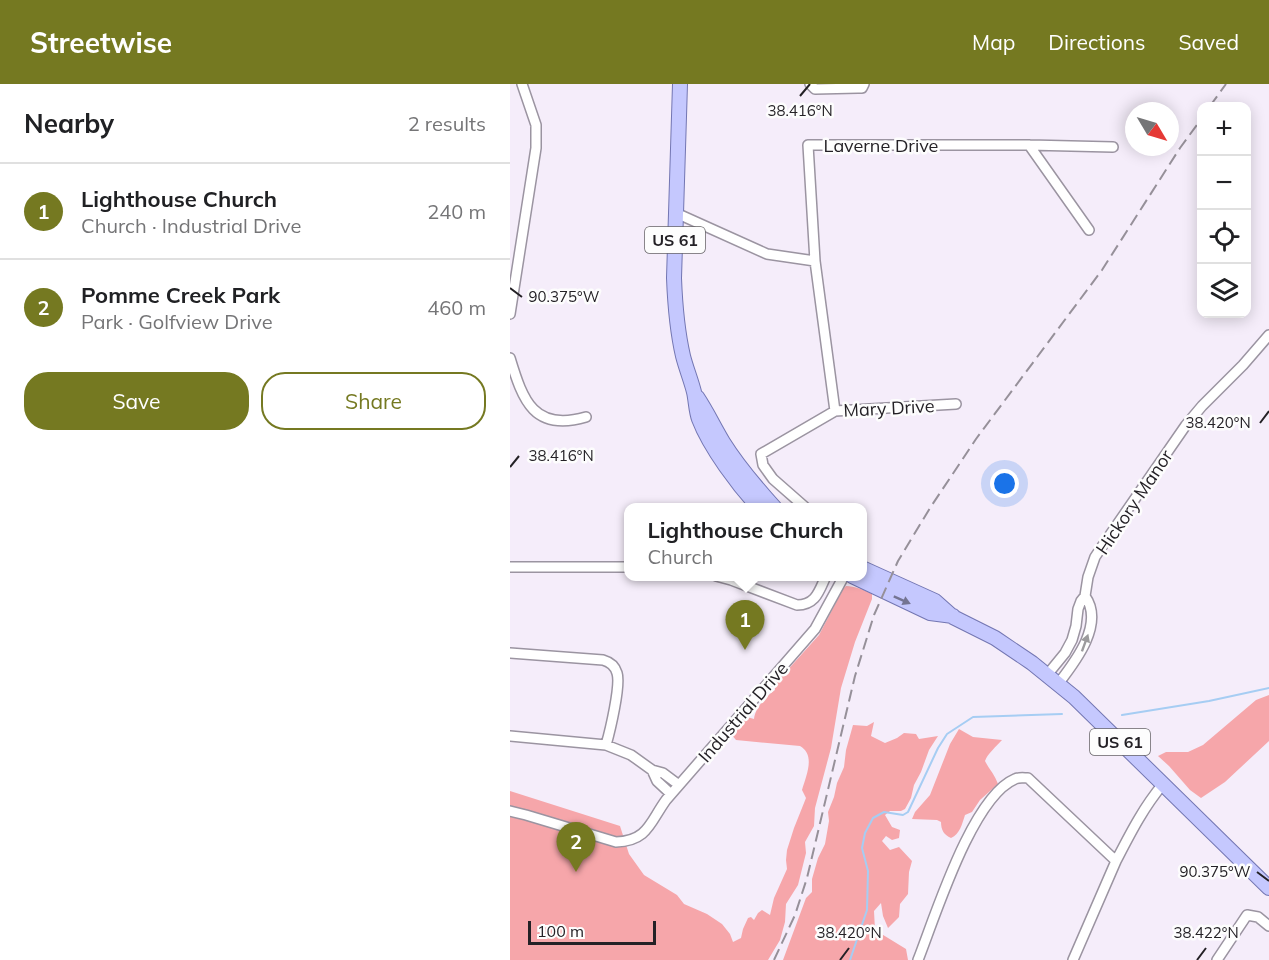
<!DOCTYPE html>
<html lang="en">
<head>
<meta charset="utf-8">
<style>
  :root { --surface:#fff; --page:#f6f6f6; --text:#202124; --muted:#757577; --line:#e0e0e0; --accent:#757921 }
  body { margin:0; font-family:Mulish,sans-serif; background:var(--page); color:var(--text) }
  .controls { position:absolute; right:18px; top:18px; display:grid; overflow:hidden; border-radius:12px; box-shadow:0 3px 15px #0003 }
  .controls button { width:54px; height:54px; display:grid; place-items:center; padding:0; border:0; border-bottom:2px solid var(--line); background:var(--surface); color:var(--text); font:30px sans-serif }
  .compass { position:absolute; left:615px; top:18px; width:54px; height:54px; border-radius:50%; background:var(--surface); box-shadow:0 3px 15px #0003; rotate:128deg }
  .scale { position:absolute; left:18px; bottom:15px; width:128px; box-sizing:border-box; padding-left:6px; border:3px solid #242126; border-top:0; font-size:16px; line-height:21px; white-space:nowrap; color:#242126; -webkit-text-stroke:4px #fdfdfd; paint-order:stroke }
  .you { position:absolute; left:495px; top:400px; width:21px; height:21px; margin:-15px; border:4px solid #fff; border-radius:50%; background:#1a73e8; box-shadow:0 0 0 9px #1a73e833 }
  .badge { display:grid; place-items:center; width:39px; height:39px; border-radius:50%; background:var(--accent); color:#fff; font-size:20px; font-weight:700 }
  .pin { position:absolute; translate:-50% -50px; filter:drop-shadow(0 2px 3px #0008) }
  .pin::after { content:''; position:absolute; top:32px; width:21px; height:18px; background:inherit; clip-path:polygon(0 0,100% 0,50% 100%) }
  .popup { position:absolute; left:114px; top:419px; width:243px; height:78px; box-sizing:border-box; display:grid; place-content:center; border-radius:12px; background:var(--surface); filter:drop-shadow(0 2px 4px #0005); font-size:20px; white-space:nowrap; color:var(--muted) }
  .popup b { font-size:22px; color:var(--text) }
  .popup::after { content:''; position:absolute; left:50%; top:100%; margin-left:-12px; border:12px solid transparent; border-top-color:var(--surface) }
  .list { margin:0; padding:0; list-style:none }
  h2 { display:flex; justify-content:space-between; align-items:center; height:78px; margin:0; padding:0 24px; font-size:26px }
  h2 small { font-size:20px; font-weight:400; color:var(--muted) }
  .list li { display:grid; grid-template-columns:39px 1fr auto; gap:18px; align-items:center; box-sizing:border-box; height:96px; padding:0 24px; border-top:2px solid var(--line) }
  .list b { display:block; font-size:22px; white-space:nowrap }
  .list p { margin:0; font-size:20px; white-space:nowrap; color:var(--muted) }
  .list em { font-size:20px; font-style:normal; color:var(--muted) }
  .actions { display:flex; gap:12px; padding:18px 24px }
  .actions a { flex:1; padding:14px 0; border:2px solid var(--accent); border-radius:24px; text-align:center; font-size:21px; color:var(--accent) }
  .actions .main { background:var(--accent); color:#fff }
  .icon { flex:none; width:33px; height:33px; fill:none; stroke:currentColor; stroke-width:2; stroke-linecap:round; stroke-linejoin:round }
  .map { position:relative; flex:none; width:759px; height:876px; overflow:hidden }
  header { display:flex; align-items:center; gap:36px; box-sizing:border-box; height:84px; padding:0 30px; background:var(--accent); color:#fff }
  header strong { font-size:28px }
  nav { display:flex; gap:33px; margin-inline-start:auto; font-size:21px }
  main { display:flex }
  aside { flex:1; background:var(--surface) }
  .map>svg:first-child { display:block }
</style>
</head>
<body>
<header>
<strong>Streetwise</strong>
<nav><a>Map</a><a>Directions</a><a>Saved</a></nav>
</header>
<main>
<aside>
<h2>Nearby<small>2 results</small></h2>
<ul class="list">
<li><span class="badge">1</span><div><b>Lighthouse Church</b><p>Church · Industrial Drive</p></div><em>240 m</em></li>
<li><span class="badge">2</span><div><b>Pomme Creek Park</b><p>Park · Golfview Drive</p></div><em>460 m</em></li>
</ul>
<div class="actions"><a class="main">Save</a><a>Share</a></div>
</aside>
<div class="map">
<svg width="759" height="876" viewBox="0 0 759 876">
  <rect width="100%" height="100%" fill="#f5edfa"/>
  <path fill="#f6a6aa" d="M336,502C344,502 355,506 362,510V515L345,558L331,604L321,664L305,724L304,742L295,758L296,769L288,801L276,820L275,838L270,856L258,876H0V707L110,742L119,770L134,791L167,811L174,820L197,830L212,840L220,850L223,858L231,854L233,845L238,834L241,833L244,836L248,829L252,826L260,831L264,814L277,785L276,776L277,766L284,744L296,714L292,706C296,692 306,671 290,662L226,656L221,650L237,633L244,635C245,624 256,612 265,606V600L309,551L333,505Z
    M759,611V657L715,698L691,714L680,706L659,682L648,672L656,668H678L693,661L746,616Z
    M364,638L361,652L375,659L387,654L394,649L406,650L409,655L428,652L419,666L411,688L404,701L401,714L395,725L391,727H380L375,731L382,743L390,746L389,754L382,756L376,752L372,757L380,766L389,763L402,777L399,788L398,810L390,820L389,833L378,844L373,832L371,819L364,827L365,846L396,865L398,876H273L296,814L302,808V795L308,774L315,760L319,737L318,728L324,713L327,699L334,683L336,666L343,641L357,642Z
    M449,645L463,653L492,656C486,663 478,669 475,677C479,685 485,691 488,700L470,716L462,728L455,731C452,740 450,750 441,754C434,751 431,746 431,738L427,736L402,735L405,728L420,711L440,660Z"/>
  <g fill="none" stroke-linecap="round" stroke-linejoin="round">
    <path stroke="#a6cdf3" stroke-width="2" d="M612,631L699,617L759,604
      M340,876L357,826L358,787L352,764L355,749L363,734L374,728L393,731L398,728L428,664L437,650L463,633L552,630"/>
    <g stroke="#9b94a1" stroke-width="12">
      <path id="minor" d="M300,0L305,5L348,4H352L354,0
        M519,61L579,146
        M166,129L257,170L305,177
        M0,230L26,64V41L12,0
        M0,274C13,317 24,348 76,333
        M325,327L305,177L298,61H519L603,63
        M296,424L263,395L253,381L251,370L325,327L446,320
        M0,483H118
        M206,492L221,496L287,521C306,521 309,507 316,492
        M0,569L93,576C100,578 105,582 107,589C111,601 100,647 96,661
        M537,591L555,569L562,556L566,542L568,525L571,517L575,512L578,493L585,473L593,461L676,341L692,322L733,281L759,251
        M548,600C565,578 595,540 575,512
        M0,652L96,661L121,671L142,686L153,689L169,701
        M142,686L147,697L161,710
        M0,727L16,731L106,758C138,757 140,738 156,716L305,545L334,492
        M606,777C620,750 633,724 653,700
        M408,876C425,833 462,713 505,695C509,693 514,694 518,694L606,777L563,876
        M707,876L737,831L748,833L759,842"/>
    </g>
    <g stroke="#7376b2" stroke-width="16">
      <path id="primary" d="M170,0L164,194C165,220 167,246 173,272C176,284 181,296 184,308C186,317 186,327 189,335C200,364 229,402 249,424
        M187,313C197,328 204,343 213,358C228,382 246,403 265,424
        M352,484L425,517L443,533L485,554L522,579L564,613L759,804
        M342,492L420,529L443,532"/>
    </g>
    <use href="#minor" stroke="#fff" stroke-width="9"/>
    <use href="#primary" stroke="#c5c8fe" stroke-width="14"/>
    <path stroke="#969099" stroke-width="2" stroke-dasharray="12 6" stroke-linecap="butt" d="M700,22L716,0
      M264,876L285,831L297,794L345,592L364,531L388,477L420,424L466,355L592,186L670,64L692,34"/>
  </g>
  <defs><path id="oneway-solid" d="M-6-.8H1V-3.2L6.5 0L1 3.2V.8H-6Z" transform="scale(1.5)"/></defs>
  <use fill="#747492" href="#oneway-solid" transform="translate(392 516) rotate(24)"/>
  <use fill="#9c9b9d" href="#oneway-solid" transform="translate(575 559) rotate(-70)"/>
  <path fill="none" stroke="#242126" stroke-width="2" d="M290,12L300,0M0,204L12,213M750,339L759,327M0,383L9,372M747,788L759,797M330,876L339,864M687,876L696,864"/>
  <g text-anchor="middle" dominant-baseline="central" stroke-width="5" stroke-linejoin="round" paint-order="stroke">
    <g fill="#fdfdfd" stroke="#656366" stroke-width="1.5">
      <rect x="135" y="143" width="60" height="26" rx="4.5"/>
      <rect x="580" y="645" width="60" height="26" rx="4.5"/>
    </g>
    <g font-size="16" font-weight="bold" fill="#242126">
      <text x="165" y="156">US 61</text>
      <text x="610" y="658">US 61</text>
    </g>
    <g font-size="18" fill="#242126" stroke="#fdfdfd">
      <text x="371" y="61">Laverne Drive</text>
      <text transform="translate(379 324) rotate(-3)">Mary Drive</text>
      <text transform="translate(624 418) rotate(-56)">Hickory Manor</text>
      <text transform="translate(233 628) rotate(-49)">Industrial Drive</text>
    </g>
  </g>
  <g font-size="15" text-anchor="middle" fill="#242126" stroke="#fdfdfd" stroke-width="5" stroke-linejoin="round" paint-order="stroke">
    <text x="290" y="32">38.416°N</text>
    <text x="54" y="218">90.375°W</text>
    <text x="708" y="344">38.420°N</text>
    <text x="51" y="377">38.416°N</text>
    <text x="705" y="793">90.375°W</text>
    <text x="339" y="854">38.420°N</text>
    <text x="696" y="854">38.422°N</text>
  </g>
</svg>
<div class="controls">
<button>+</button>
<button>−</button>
<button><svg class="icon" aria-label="locate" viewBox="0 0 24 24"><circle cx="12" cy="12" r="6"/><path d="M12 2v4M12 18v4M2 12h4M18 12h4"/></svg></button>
<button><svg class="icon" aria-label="layers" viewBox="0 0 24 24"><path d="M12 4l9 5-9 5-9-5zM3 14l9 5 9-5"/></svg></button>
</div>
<svg class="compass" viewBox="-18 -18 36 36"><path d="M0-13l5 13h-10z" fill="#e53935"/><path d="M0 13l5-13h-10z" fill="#757577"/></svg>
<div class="scale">100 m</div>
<div class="you"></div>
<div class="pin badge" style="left:235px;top:566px">1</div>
<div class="popup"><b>Lighthouse Church</b>Church</div>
<div class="pin badge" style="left:66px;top:788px">2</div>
</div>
</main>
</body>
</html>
